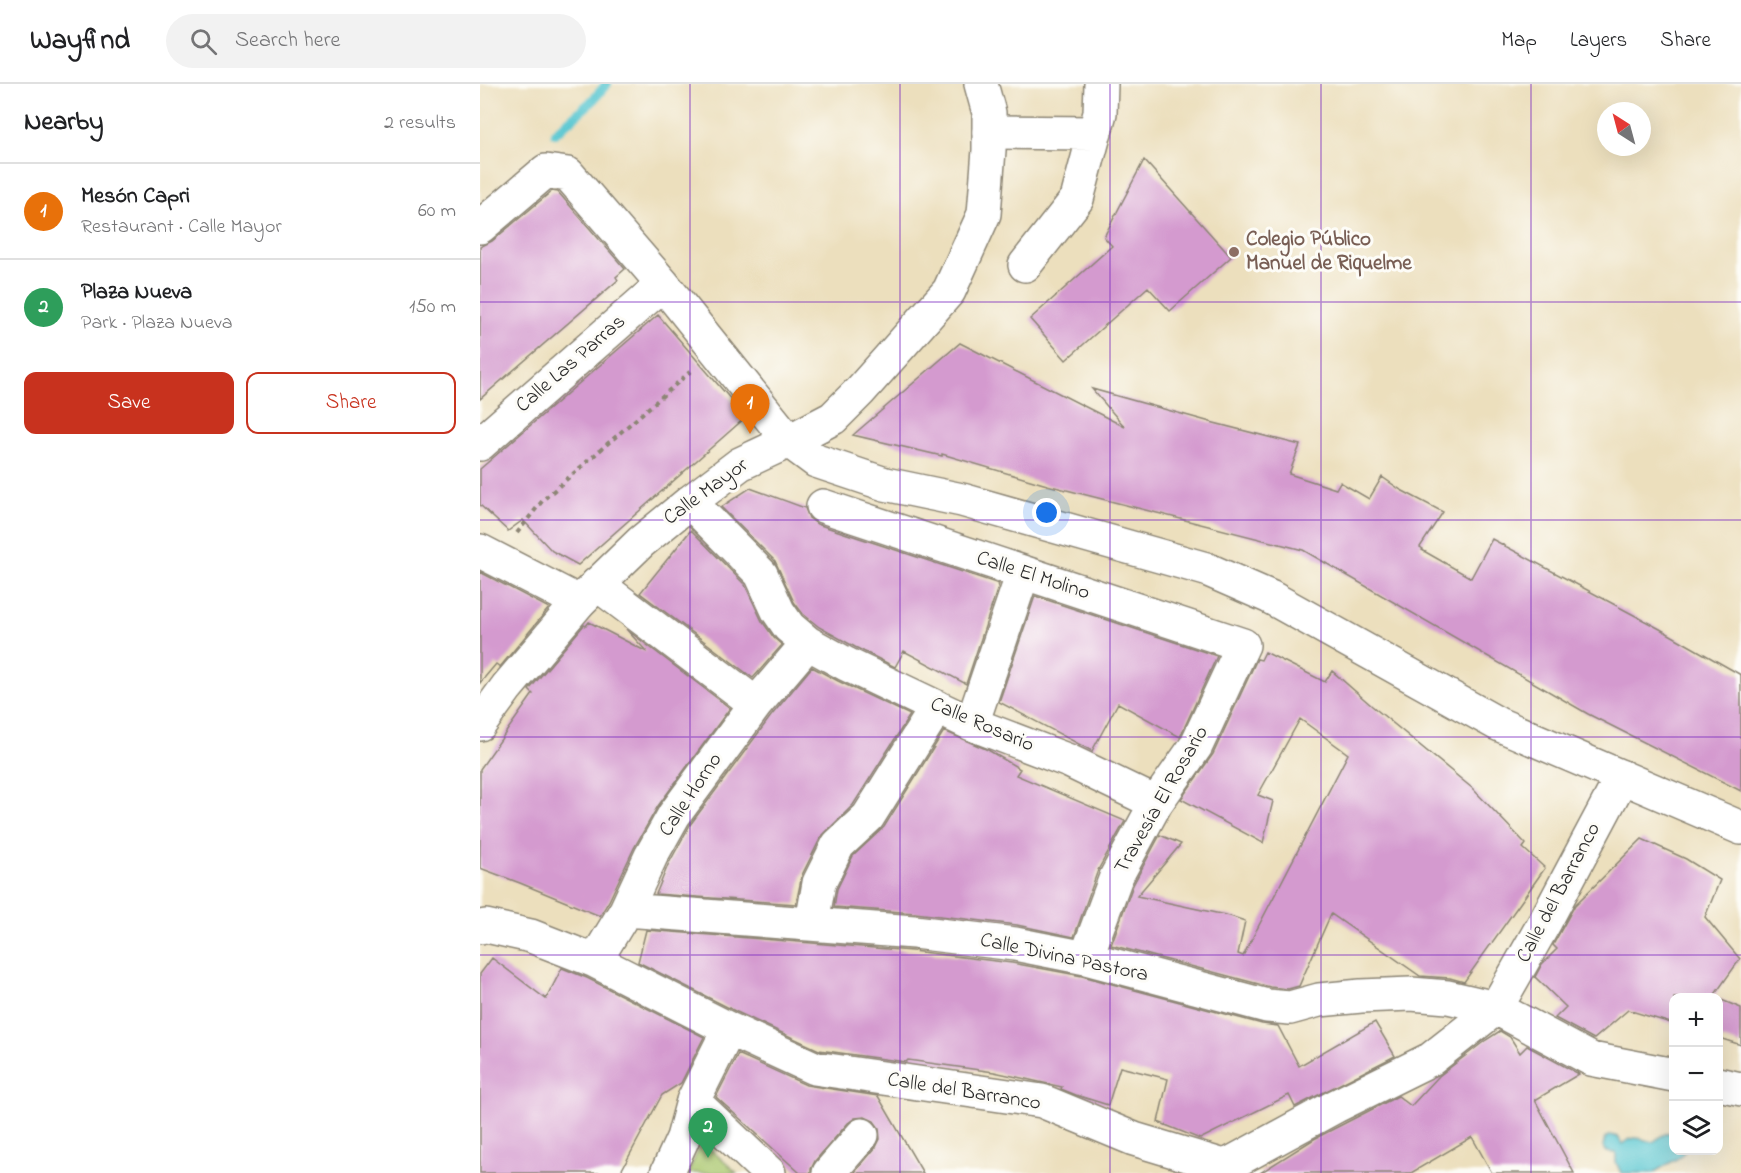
<!DOCTYPE html>
<html lang="en">
<head>
<meta charset="utf-8">
<style>
  :root { --surface:#fff; --page:#f2f2f2; --text:#202124; --muted:#757577; --line:#e0e0e0; --accent:#c8321e }
  body { margin:0; font-family:"Indie Flower",sans-serif; background:var(--page); color:var(--text) }
  .controls { position:absolute; right:18px; bottom:18px; display:grid; overflow:hidden; border-radius:12px; box-shadow:0 6px 24px #0002 }
  .controls button { width:54px; height:54px; display:grid; place-items:center; padding:0; border:0; border-bottom:2px solid var(--line); background:var(--surface); color:var(--text); font:30px sans-serif }
  .compass { position:absolute; left:1117px; top:18px; width:54px; height:54px; border-radius:50%; background:var(--surface); box-shadow:0 6px 24px #0002; rotate:324deg }
  .you { position:absolute; left:567px; top:429px; width:21px; height:21px; margin:-15px; border:4px solid #fff; border-radius:50%; background:#1a73e8; box-shadow:0 0 0 9px #1a73e833 }
  .badge { display:grid; place-items:center; width:39px; height:39px; border-radius:50%; background:var(--accent); color:#fff; font-size:20px; font-weight:700 }
  .pin { position:absolute; translate:-50% -50px; filter:drop-shadow(0 2px 3px #0008) }
  .pin::after { content:''; position:absolute; top:32px; width:21px; height:18px; background:inherit; clip-path:polygon(0 0,100% 0,50% 100%) }
  .list { margin:0; padding:0; list-style:none }
  h2 { display:flex; justify-content:space-between; align-items:center; height:78px; margin:0; padding:0 24px; font-size:26px }
  h2 small { font-size:20px; font-weight:400; color:var(--muted) }
  .list li { display:grid; grid-template-columns:39px 1fr auto; gap:18px; align-items:center; box-sizing:border-box; height:96px; padding:0 24px; border-top:2px solid var(--line) }
  .list b { display:block; font-size:22px; white-space:nowrap }
  .list p { margin:0; font-size:20px; white-space:nowrap; color:var(--muted) }
  .list em { font-size:20px; font-style:normal; color:var(--muted) }
  .actions { display:flex; gap:12px; padding:18px 24px }
  .actions a { flex:1; padding:14px 0; border:2px solid var(--accent); border-radius:12px; text-align:center; font-size:21px; color:var(--accent) }
  .actions .main { background:var(--accent); color:#fff }
  .icon { flex:none; width:33px; height:33px; fill:none; stroke:currentColor; stroke-width:2; stroke-linecap:round; stroke-linejoin:round }
  .map { position:relative; flex:none; width:1261px; height:1089px; overflow:hidden }
  header { display:flex; align-items:center; gap:36px; box-sizing:border-box; height:84px; padding:0 30px; background:var(--surface); border-bottom:2px solid var(--line) }
  header strong { font-size:28px }
  nav { display:flex; gap:33px; margin-inline-start:auto; font-size:21px }
  .search { width:420px; height:54px; background:var(--page); display:flex; align-items:center; gap:15px; box-sizing:border-box; padding:0 21px; border-radius:33px; color:var(--muted); font-size:22px }
  main { display:flex }
  aside { flex:1; background:var(--surface) }
  .map>svg:first-child { display:block }
</style>
</head>
<body>
<header>
<strong>Wayfind</strong>
<div class="search"><svg class="icon" aria-label="search" viewBox="0 0 24 24"><circle cx="10" cy="10" r="6"/><path d="M15 15l6 6"/></svg>Search here</div>
<nav><a>Map</a><a>Layers</a><a>Share</a></nav>
</header>
<main>
<aside>
<h2>Nearby<small>2 results</small></h2>
<ul class="list">
<li><span class="badge" style="background:#e8710a">1</span><div><b>Mesón Capri</b><p>Restaurant · Calle Mayor</p></div><em>60 m</em></li>
<li><span class="badge" style="background:#2e9e5b">2</span><div><b>Plaza Nueva</b><p>Park · Plaza Nueva</p></div><em>150 m</em></li>
</ul>
<div class="actions"><a class="main">Save</a><a>Share</a></div>
</aside>
<div class="map">
<svg width="1261" height="1089" viewBox="0 0 1261 1089">
  <rect width="100%" height="100%" fill="#fdfcf7"/>
  <filter id="ink" filterUnits="userSpaceOnUse"><feTurbulence type="fractalNoise" baseFrequency=".0167" numOctaves="2"/><feDisplacementMap in="SourceGraphic" scale="12" xChannelSelector="R" yChannelSelector="G"/><feConvolveMatrix kernelMatrix="1 2 1 2 8 2 1 2 1" color-interpolation-filters="sRGB"/></filter>
  <filter id="wash" filterUnits="userSpaceOnUse"><feTurbulence type="fractalNoise" baseFrequency=".008" numOctaves="4" result="noise"/><feDisplacementMap in="SourceGraphic" scale="24" xChannelSelector="R" yChannelSelector="G"/><feGaussianBlur stdDeviation="1.35" result="paint"/><feColorMatrix in="noise" values="0 0 0 0 0 0 0 0 0 0 0 0 0 0 0 0 0 1.4 0 .05"/><feComposite in="paint" operator="in"/></filter>
  <g filter="url(#wash)">
    <rect width="100%" height="100%" fill="#ecdfbd"/>
    <path fill="#abc86f" stroke="#6b7a4d" stroke-width="1.5" d="M222,1058L257,1089H208Z"/>
    <path fill="#5ac7d1" stroke="#42797e" stroke-width="1.5" d="M1191,1048H1193L1194,1066L1205,1067L1200,1073L1173,1089H1141L1136,1078V1069L1127,1068L1123,1062L1125,1054L1130,1051L1138,1053L1142,1060C1155,1050 1159,1055 1173,1058L1183,1051Z"/>
    <g fill="none" stroke-linecap="round" stroke-linejoin="round">
      <path stroke="#5ac7d1" stroke-width="10" d="M75,49L111,18L127,0"/>
    </g>
    <g id="blocks">
      <path fill="#d49acf" d="M664,76L751,173L690,227L668,203L586,276L550,235L632,162L624,153Z
        M72,107L78,108L145,185L136,193L138,196L0,315V163L12,157Z
        M178,231L266,333L98,481L72,467L43,436L28,447L0,421V385Z
        M480,259L645,343L612,305L734,339L820,361L809,390L856,405L860,398L889,415L902,393L921,406L963,428L940,463L943,465L942,466L991,494L1012,455L1180,545L1261,591V707L1108,630L823,466L567,401L462,370V372L373,351Z
        M270,404L325,424L329,434L337,440L519,500L486,600L424,567L415,583L375,563L339,543L323,530L314,518L295,477L241,423Z
        M211,446L265,501L282,537L294,554L302,561L273,594L160,509Z
        M0,488L69,524L20,583L16,580L0,599Z
        M555,512L737,572L700,653L638,619L612,667L519,618Z
        M109,538L167,568L146,545L250,624L178,722L154,764L129,817L120,832L40,799L0,784V685L53,610L49,606L104,541L106,542Z
        M785,568L845,598L852,587L892,622L992,704L1046,760L1043,764L1065,784L984,898L970,894L940,892L851,830L819,902L808,905L790,903L631,861L653,801L680,751L701,760L657,812L750,832L765,837L758,870L763,872L868,670L820,635L778,711L793,717L783,759L701,715L733,670L777,575L781,576Z
        M332,583L358,597L430,631L373,721L341,753L322,791L316,820L176,810L188,781L210,741L291,632Z
        M464,647L508,666L540,685L536,691L645,737L618,786L594,853L537,841L435,829L354,823L357,805L373,772L404,743Z
        M1162,755L1206,775L1240,796L1225,833L1260,875L1233,913L1236,914H1194V940L1148,926L1114,955L1075,934L1086,923L1055,893L1062,880L1077,865L1073,861L1095,821Z
        M166,846L432,867L532,879L602,892L782,940L798,942L819,982L895,938L915,972L815,1023L809,1011L720,1055L678,1038L688,995L640,983L628,1021L596,1011L581,1005L582,1003L514,988L428,976L426,978L339,966L257,928L158,878Z
        M12,874L66,915L82,884L107,894L224,953L201,999L182,1011L140,1089H0V890Z
        M1239,915L1261,924V961L1239,954Z
        M1020,947L1030,953L1040,969L1047,962L1099,990L1055,1016L1094,1089H1012L992,1053L931,1089H780L834,1055L918,1012L931,1022L959,992L1006,956Z
        M258,970L326,1001L398,1012L443,1089H374L396,1063L400,1055L399,1044L394,1037L385,1033L375,1034L368,1039L335,1077L331,1085V1089H320L236,1013Z"/>
    </g>
  </g>
  <g filter="url(#ink)">
    <use href="#blocks" fill-opacity="0" stroke="#8c8574" stroke-width="1.5"/>
    <g fill="none" stroke-linecap="round" stroke-linejoin="round">
      <g stroke="#8c8574" stroke-width="36">
        <path id="minor" d="M509,48L615,49
          M0,143L66,87L88,90L183,200L309,357
          M545,181L597,115L620,29L621,0
          M0,360L183,200
          M210,418L281,490L298,527L309,543L328,559L366,580L492,640L589,677L676,719
          M343,422L763,561L716,662L676,719L636,793L606,874
          M0,467L99,518
          M117,500L276,620
          M492,640L543,489
          M146,826L434,848L535,860L606,874L787,922L810,924L839,916L881,912L931,910L968,913L1016,924L1111,975L1194,991
          M332,839L339,799L358,761L388,733L457,623
          M0,843L6,842L51,852L115,877L249,945L334,984L562,1017L654,1055L744,1082
          M115,877L146,826L171,772L194,731L276,620L328,559
          M1238,1000L1261,1005
          M213,1017L289,1089
          M187,1089L203,1054L213,1017L249,945
          M349,1089L382,1051
          M733,1089L856,1022L951,975L1016,924L1066,836L1142,693"/>
      </g>
      <g stroke="#8c8574" stroke-width="36">
        <path id="major" d="M309,357L336,377L405,400L482,416L726,485L790,513L1018,640L1261,744
          M0,640L27,603L99,518L161,458L210,418L260,380L309,357L353,334L380,307L469,207L504,130L509,66V29L501,0"/>
      </g>
      <path stroke="#8c8574" stroke-width="4" stroke-dasharray="4.5 4.5" stroke-linecap="butt" d="M37,449L63,416L211,287"/>
      <use href="#minor" stroke="#fff" stroke-width="33"/>
      <use href="#major" stroke="#fff" stroke-width="33"/>
    </g>
  </g>
  <path fill="none" stroke="#7b2cbf" stroke-width="1.5" stroke-opacity="0.55" d="M210,0V1089M420,0V1089M630,0V1089M841,0V1089M1051,0V1089M0,218H1261M0,436H1261M0,653H1261M0,871H1261"/>
  <circle fill="#8d6e63" stroke="#fdfcf7" stroke-width="2" cx="754" cy="168" r="6"/>
  <g text-anchor="middle" dominant-baseline="central" stroke-width="6" stroke-linejoin="round" paint-order="stroke">
    <g font-size="21" font-weight="bold" fill="#785e54" stroke="#fdfcf7" text-anchor="start">
      <text x="766" y="156">Colegio Público<tspan x="766" dy="24">Manuel de Riquelme</tspan></text>
    </g>
    <g font-size="21" fill="#2b2b2b" stroke="#fdfcf7">
      <text transform="translate(91 280) rotate(-41)">Calle Las Parras</text>
      <text transform="translate(226 408) rotate(-36)">Calle Mayor</text>
      <text transform="translate(553 492) rotate(18)">Calle El Molino</text>
      <text transform="translate(502 641) rotate(23)">Calle Rosario</text>
      <text transform="translate(211 711) rotate(-56)">Calle Horno</text>
      <text transform="translate(682 716) rotate(-60)">Travesía El Rosario</text>
      <text transform="translate(1079 809) rotate(-62)">Calle del Barranco</text>
      <text transform="translate(584 874) rotate(12)">Calle Divina Pastora</text>
      <text transform="translate(484 1008) rotate(9)">Calle del Barranco</text>
    </g>
  </g>
</svg>
<div class="controls">
<button>+</button>
<button>−</button>
<button><svg class="icon" aria-label="layers" viewBox="0 0 24 24"><path d="M12 4l9 5-9 5-9-5zM3 14l9 5 9-5"/></svg></button>
</div>
<svg class="compass" viewBox="-18 -18 36 36"><path d="M0-13l5 13h-10z" fill="#e53935"/><path d="M0 13l5-13h-10z" fill="#757577"/></svg>
<div class="you"></div>
<div class="pin badge" style="left:270px;top:350px;background:#e8710a">1</div>
<div class="pin badge" style="left:228px;top:1074px;background:#2e9e5b">2</div>
</div>
</main>
</body>
</html>
